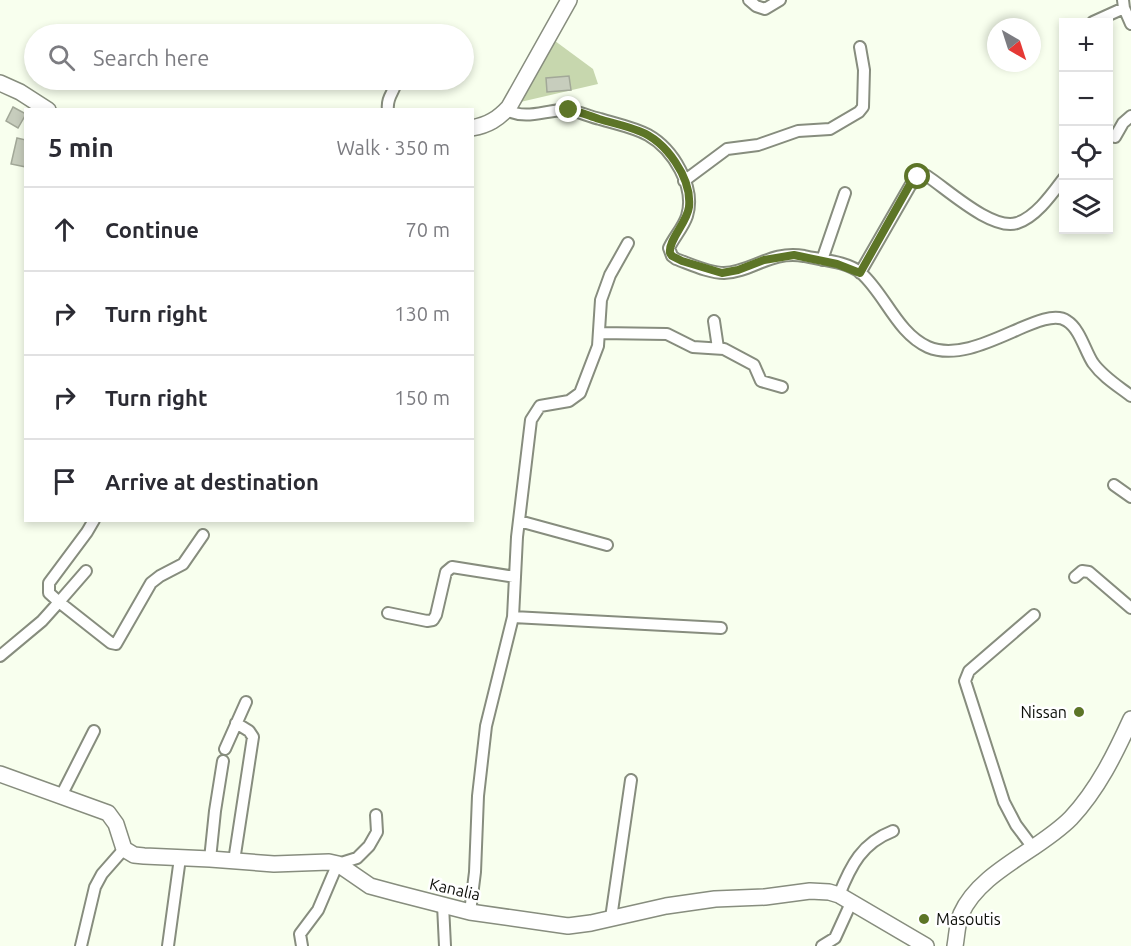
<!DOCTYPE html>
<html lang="en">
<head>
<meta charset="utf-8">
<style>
  :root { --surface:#fff; --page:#f2f2f3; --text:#2b2b33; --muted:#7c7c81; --line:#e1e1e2 }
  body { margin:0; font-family:Ubuntu,sans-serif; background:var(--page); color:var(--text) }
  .controls { position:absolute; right:18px; top:18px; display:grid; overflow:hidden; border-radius:0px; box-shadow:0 3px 9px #0003 }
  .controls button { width:54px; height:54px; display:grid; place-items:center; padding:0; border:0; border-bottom:2px solid var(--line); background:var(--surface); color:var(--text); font:30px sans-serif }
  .compass { position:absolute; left:987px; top:18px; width:54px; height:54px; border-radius:50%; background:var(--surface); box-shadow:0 3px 9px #0003; rotate:141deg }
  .stop { position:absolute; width:18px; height:18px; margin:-14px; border:4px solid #5d7527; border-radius:50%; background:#fff }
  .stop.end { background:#5d7527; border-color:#fff; box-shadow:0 2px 6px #0008 }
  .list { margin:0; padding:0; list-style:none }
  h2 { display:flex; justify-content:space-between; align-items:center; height:78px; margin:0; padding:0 24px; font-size:26px }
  h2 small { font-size:20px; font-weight:400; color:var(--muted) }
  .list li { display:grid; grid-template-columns:39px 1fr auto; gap:18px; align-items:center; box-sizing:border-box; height:84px; padding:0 24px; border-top:2px solid var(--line) }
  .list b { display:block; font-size:22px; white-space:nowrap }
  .list em { font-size:20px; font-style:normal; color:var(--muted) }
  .icon { flex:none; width:33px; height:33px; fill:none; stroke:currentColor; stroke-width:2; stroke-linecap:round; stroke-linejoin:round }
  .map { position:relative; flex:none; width:1131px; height:946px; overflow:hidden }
  .search { position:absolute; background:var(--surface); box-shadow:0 3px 9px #0003; left:24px; top:24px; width:450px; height:66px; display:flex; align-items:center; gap:15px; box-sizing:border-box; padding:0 21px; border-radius:33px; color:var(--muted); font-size:22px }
  .panel { position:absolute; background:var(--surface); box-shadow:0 3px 9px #0003; left:24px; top:108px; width:450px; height:414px; border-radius:0px }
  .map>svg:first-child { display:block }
</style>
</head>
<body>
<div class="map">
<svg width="1131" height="946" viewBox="0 0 1131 946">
  <rect width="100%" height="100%" fill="#f8ffee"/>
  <path fill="#c7d7ae" d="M551,38L593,69L598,84L516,103Z"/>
  <path fill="#c7cdbd" stroke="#a2a898" stroke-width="1.5" d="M569,76L571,90L547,92L546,78Z
    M13,107L26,114L18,128L6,121Z
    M17,138L26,140V167L11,164Z"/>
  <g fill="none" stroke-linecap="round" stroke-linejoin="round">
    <g stroke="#878d7e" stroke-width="14">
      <path id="street" d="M749,0L756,6L765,9L780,0
        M1124,8L1131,24
        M1093,22L1124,8L1123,0
        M388,110C386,96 396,91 396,80
        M506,110C531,122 550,106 574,111C582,113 591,117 600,119C616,124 633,127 648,135C673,149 696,187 687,216C683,228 674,237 669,248L672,256L676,259C690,264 709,273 724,273C752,272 771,250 804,256C821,260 847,261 861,273C885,294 897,333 928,347C975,367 1042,303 1067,321C1080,329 1085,351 1093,363C1103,377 1118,386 1131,396
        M1115,137L1123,123L1131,116
        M684,181L727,149L758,145L798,131L830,129L859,112L863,107L864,70L860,47
        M822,260L845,193
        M860,273L910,186L918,177L927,176C947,189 992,231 1017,223C1036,217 1052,194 1064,178
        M714,321L718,348
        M600,333L667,334L693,347L724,349L754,365L761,381L782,387
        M1114,485L1131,497
        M519,521L607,545
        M86,571L59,602L111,643L116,644L151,583L160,576L183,564L203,535
        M1075,577L1082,571L1089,572L1131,608
        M388,613L427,621L433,620L436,615L446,572L452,567L515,577
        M513,617L721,628
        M0,656L42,621L59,602L49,593V583L87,532L94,520
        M225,749L246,702
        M61,796L94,731
        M1034,849L1016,825L1004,802L965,681L969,671L1034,615
        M210,859L215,811L223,761
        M234,861L253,737L249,731L236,723
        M839,895C851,865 862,843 893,831
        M443,905L445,946
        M470,912L475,872L478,796L486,726L513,617L517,537L531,420L540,406L569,401L580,393L598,346L601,300L610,275L628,243
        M611,918L631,780
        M81,946L95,887L102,874L124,849
        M168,946L180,858
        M302,946L300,934L318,910L335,870L338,864L357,858L369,846L377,832L376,815
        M822,946L835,938L851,903"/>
    </g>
    <g stroke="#878d7e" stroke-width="18">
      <path id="secondary" d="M0,83L20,92L48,110
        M472,128C488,125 498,119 509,107L569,0
        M0,774L108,813L116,824L124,849L134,855L144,856L210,859L274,864L329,862L338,864L370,886L396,893L470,912L568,926L591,923L666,906L715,899L765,897L810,891L829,892L839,895L926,946
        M955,946C957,935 957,924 961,914C980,871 1039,851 1071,818C1098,789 1115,754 1131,719"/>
    </g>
    <use href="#street" stroke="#fff" stroke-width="10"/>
    <use href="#secondary" stroke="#fff" stroke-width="15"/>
  </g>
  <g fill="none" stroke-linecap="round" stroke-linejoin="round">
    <path stroke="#5d7527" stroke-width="8" d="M569,110C579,111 589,116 599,119C612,123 627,126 639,131C666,141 692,178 689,207C687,223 668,240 670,253L672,256L682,261L722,273L738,270L764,260L794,255L837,264L860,273L909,186L918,177"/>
  </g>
  <g fill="#5d7527" stroke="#fff" stroke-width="2">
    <circle cx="1079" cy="712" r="6"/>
    <circle cx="924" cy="919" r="6"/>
  </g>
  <g text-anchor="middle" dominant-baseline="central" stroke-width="5" stroke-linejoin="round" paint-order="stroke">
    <g font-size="16" fill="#0c0e08" stroke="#fff" text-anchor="end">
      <text x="1067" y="712">Nissan</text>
      <text x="936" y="919" text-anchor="start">Masoutis</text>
    </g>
    <g font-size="16" fill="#0c0e08" stroke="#fff">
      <text transform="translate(455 889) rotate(13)">Kanalia</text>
    </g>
  </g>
</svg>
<div class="controls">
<button>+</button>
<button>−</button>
<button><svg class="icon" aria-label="locate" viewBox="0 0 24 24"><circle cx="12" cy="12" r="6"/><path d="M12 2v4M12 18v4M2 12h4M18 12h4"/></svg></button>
<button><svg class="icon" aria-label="layers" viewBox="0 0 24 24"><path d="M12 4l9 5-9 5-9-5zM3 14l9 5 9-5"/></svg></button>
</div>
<svg class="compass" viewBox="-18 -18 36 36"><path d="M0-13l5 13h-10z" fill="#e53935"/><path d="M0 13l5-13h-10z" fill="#7c7c81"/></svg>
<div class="stop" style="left:918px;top:177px"></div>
<div class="stop end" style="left:569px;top:110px"></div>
<div class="search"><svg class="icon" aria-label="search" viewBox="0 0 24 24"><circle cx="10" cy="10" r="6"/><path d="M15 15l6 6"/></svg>Search here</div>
<section class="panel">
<h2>5 min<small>Walk · 350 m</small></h2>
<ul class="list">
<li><svg class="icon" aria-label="ahead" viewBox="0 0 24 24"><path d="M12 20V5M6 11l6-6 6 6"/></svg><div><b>Continue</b></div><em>70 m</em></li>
<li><svg class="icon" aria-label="right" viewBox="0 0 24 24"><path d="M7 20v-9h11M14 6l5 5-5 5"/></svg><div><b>Turn right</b></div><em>130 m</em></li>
<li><svg class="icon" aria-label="right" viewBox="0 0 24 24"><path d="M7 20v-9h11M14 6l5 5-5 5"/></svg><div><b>Turn right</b></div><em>150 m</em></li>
<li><svg class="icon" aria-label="arrive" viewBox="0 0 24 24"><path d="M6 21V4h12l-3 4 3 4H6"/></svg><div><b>Arrive at destination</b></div></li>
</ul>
</section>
</div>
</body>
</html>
